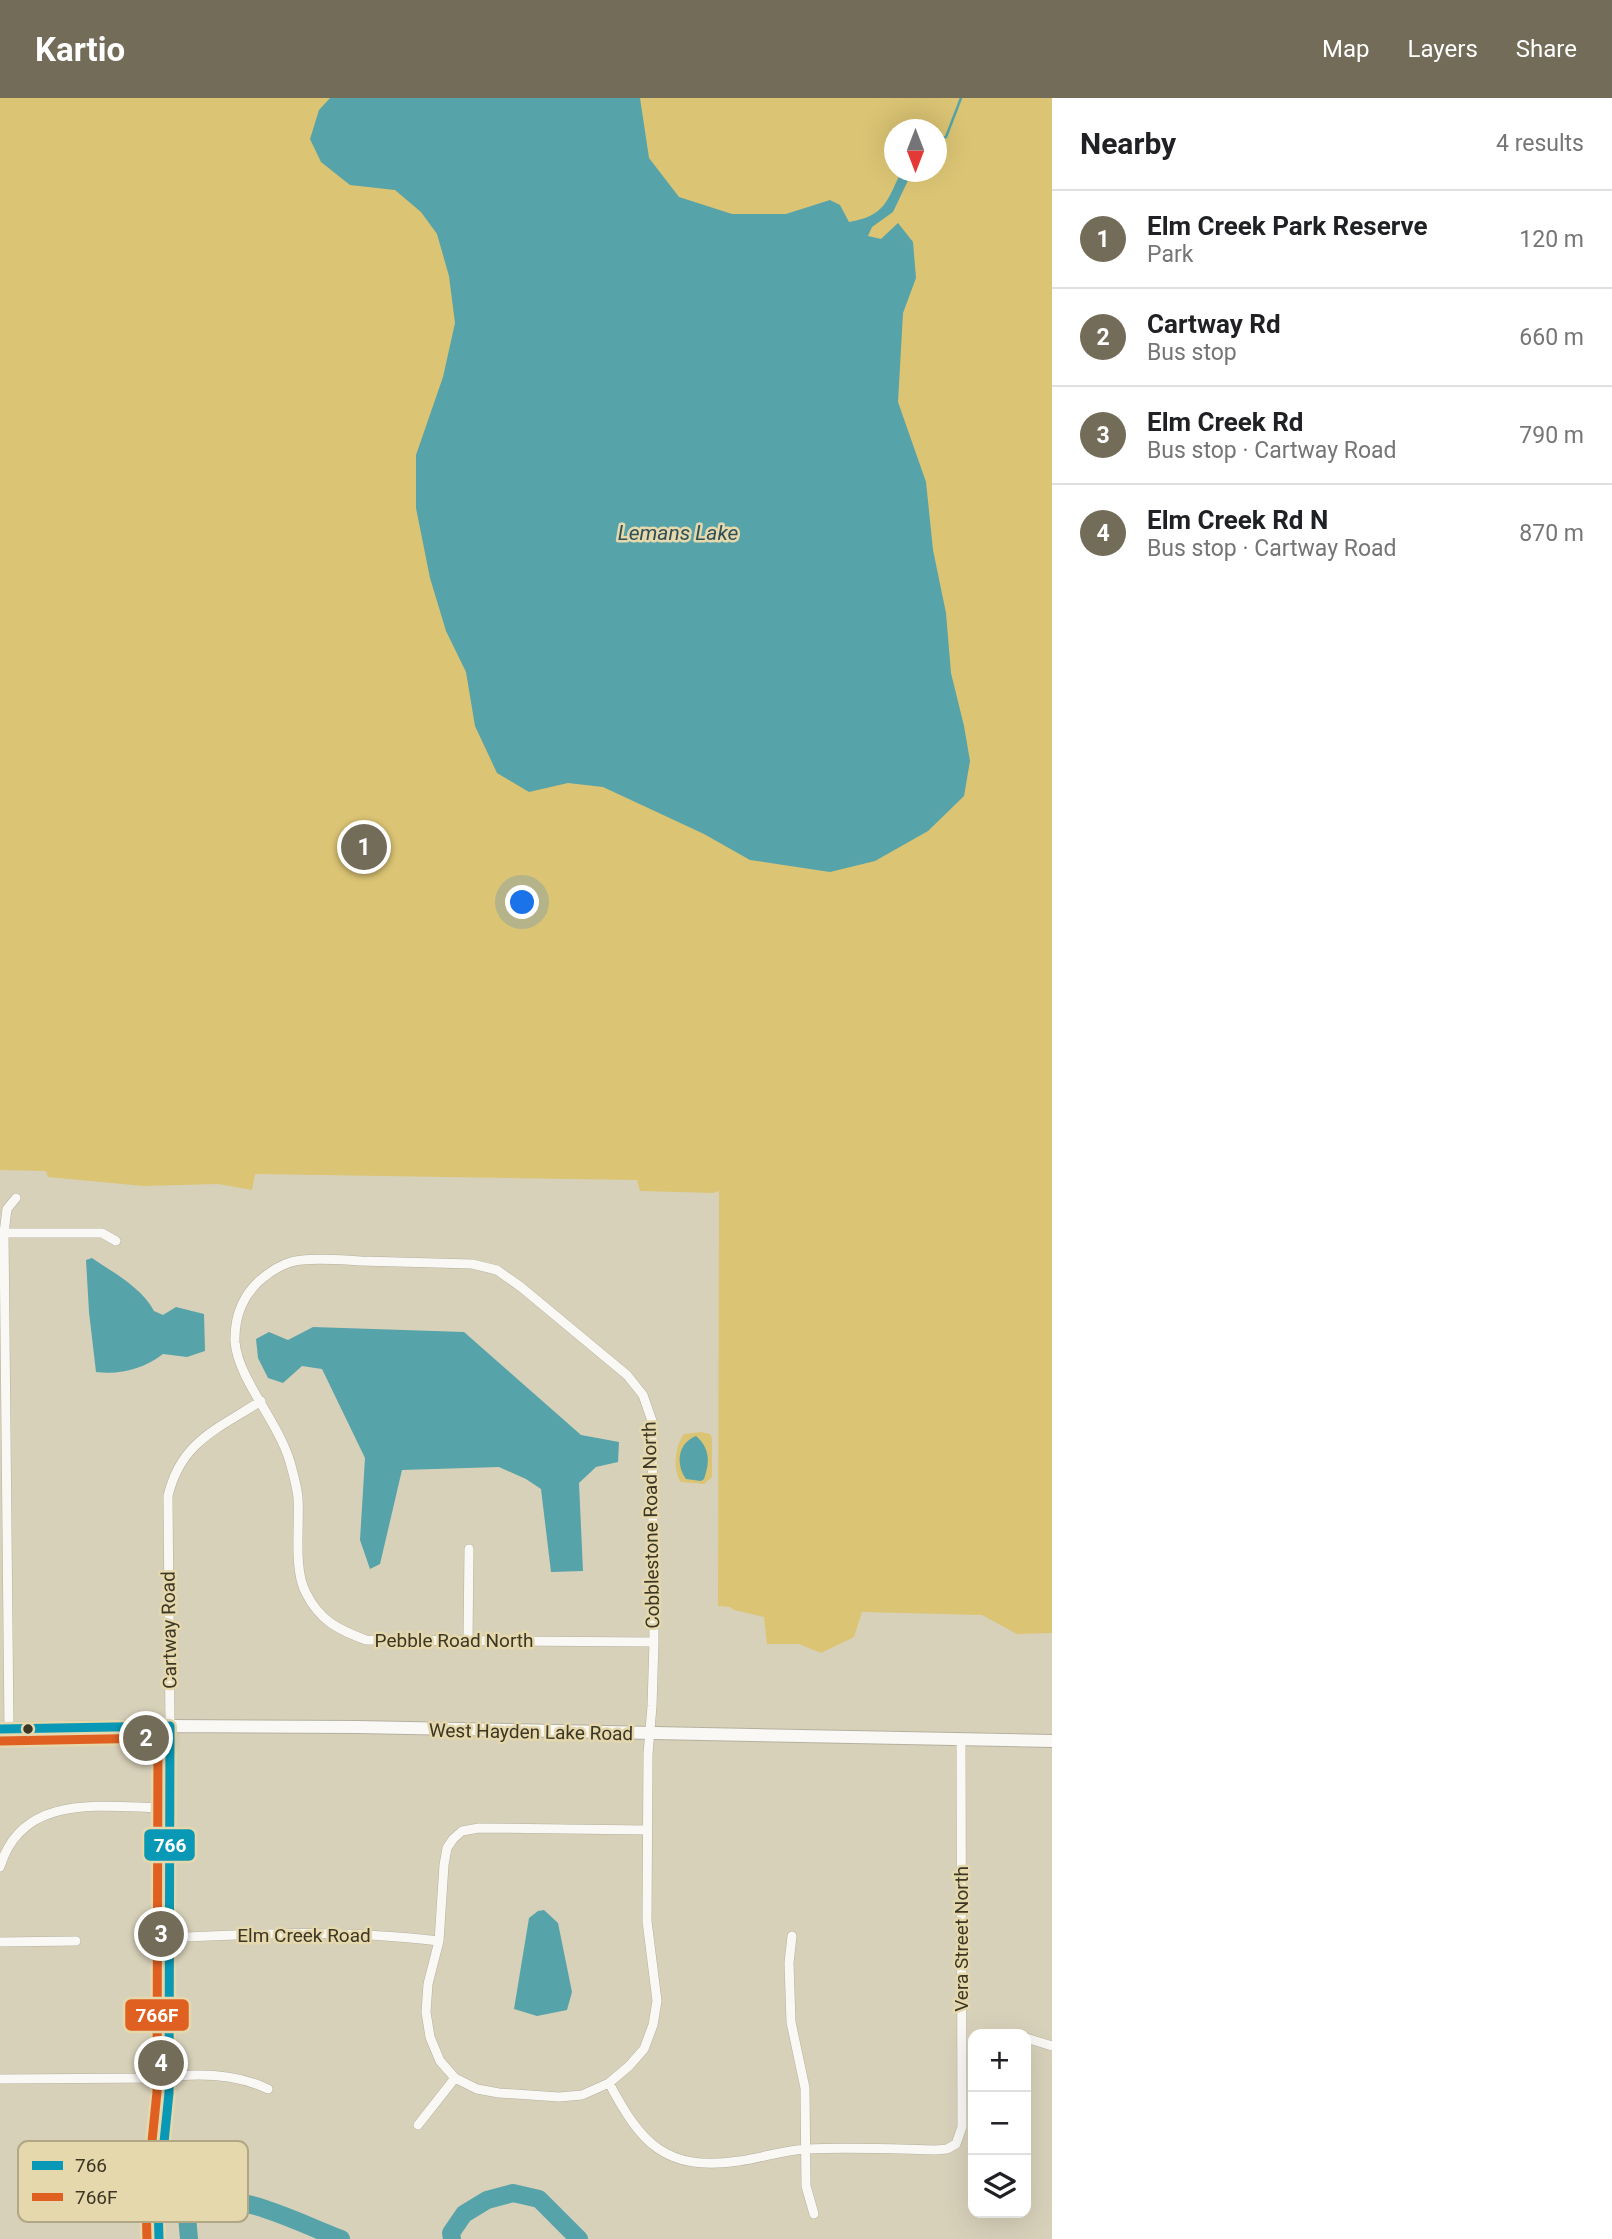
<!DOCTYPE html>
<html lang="en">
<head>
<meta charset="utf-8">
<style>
  :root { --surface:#fff; --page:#f6f6f6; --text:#202124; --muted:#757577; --line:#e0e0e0; --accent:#736c59 }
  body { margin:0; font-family:Roboto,sans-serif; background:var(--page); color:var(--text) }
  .controls { position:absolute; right:21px; bottom:21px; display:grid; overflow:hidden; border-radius:14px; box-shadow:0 7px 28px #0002 }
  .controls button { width:63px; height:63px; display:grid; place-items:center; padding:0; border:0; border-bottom:2px solid var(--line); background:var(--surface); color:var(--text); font:35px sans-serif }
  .compass { position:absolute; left:884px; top:21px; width:63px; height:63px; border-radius:50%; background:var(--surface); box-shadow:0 7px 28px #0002; rotate:180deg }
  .you { position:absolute; left:523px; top:805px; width:24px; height:24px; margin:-18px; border:5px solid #fff; border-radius:50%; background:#1a73e8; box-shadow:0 0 0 10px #1a73e833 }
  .badge { display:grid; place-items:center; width:46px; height:46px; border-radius:50%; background:var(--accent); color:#fff; font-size:23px; font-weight:700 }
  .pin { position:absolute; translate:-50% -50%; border:4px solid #fff; box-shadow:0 2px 7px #0006 }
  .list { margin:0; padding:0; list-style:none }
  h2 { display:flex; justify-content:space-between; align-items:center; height:91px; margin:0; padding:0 28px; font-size:30px }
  h2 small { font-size:23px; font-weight:400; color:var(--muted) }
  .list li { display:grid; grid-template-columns:46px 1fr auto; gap:21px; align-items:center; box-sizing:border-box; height:98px; padding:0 28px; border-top:2px solid var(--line) }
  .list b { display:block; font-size:26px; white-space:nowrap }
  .list p { margin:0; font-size:23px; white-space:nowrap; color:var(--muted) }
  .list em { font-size:23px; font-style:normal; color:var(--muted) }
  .icon { flex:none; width:38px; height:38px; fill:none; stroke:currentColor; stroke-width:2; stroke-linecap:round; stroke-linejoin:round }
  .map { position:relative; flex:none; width:1052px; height:2141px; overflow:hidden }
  header { display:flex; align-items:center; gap:42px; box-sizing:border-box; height:98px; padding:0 35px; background:var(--accent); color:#fff }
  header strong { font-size:33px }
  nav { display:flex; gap:38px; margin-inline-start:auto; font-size:24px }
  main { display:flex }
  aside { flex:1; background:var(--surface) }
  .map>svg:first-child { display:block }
</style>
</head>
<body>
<header>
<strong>Kartio</strong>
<nav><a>Map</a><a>Layers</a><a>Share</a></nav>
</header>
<main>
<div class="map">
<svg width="1052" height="2141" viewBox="0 0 1052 2141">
  <rect width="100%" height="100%" fill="#d8d1ba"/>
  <path fill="#dbc474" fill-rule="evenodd" d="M0,0H1052V1535L1017,1536L982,1517L862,1514L854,1539L821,1555L799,1546H767L764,1519L734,1512L730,1509L718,1508L719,1093L713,1095L640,1093L637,1082L255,1076L252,1092L218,1086L143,1088L48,1079L46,1073L0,1072ZM894,32H936V74H894Z
    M701,1334L710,1336L712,1340V1379L704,1386L681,1384C672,1371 675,1348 684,1336Z"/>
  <path fill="#56a3a9" d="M330,0H640L649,60L679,99L732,116H786L830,102L840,107L849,124C885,118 887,103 901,74H912L893,114L872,129L868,138L881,141L898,125L913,144L916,180L903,215L898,304L926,384L933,452L946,515L951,575L964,628L970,663L964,698L928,733L875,763L830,774L750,762L704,736L603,689L568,685L529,694L497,675L475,628L466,574L446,533L430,480L416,410V357L443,279L455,225L449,178L437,136L421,114L395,92L350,87L321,64L310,41L319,12Z
    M92,1160C114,1175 142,1190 154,1213L163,1217L176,1209L204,1216L205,1253L187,1259L163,1256C143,1271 121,1277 96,1274L89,1214L86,1162Z
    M313,1229L464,1234L581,1337L619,1344L618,1364L596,1369L579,1385L583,1473L551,1474L541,1391L526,1381L499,1369L402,1372L380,1466L370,1471L360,1442L365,1360L322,1271L302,1268L283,1285L268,1280L258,1260L256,1241L269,1234L288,1242Z
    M696,1338C710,1350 710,1364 704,1381L701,1383L686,1381C675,1366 678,1345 696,1338Z
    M544,1812L558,1825L572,1894L567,1912L537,1918L514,1911L529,1820L538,1813Z"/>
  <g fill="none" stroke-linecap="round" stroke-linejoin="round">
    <path stroke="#56a3a9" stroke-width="2.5" d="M936,41L946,39L961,0"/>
    <path stroke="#56a3a9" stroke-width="18" d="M189,2141L186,2106C237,2090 293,2123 341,2141
      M452,2141L451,2135L464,2116L487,2102L513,2095L539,2101L579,2141"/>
    <g stroke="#b5b09e" stroke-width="10">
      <path id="minor" d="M4,1135H102L116,1143
        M468,1542L469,1451
        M170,1628L168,1398C181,1343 218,1331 261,1303
        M9,1631L4,1135L7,1111L16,1100
        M646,1732L479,1730L462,1733L453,1741L447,1750L444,1767L439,1843L428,1886L426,1914L430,1939L440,1963L455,1980L477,1991L499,1995L559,1999L582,1997L609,1985L629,1968L644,1951L653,1927L657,1903L647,1823L648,1656L652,1608L654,1544L652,1323L643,1297L627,1277L521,1189L497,1172L472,1166C435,1165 398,1164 361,1163C342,1162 322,1160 302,1162C288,1163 275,1170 264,1179C244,1194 234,1218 235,1244C238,1281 278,1323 290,1364C293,1375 297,1388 298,1400C300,1427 293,1471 306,1495C320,1523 339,1532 366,1542L654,1544
        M0,1769C23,1692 107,1710 170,1710
        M792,1838L789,1865L791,1924L805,1990L806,2088L814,2116
        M169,1840C259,1835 349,1832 439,1843
        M0,1844L76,1843
        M1026,1940L1052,1948
        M0,1981L159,1980C194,1975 235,1975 268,1991
        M609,1985C641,2045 665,2074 739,2063C762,2060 784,2052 807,2051C850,2049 893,2051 936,2052L947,2051L956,2046L962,2029L961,1641
        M418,2027L455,1980"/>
    </g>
    <g stroke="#b5b09e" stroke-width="12">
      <path id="tertiary" d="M159,2141L158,2103L169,1995L170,1628"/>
    </g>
    <g stroke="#b5b09e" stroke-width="14">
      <path id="secondary" d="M0,1631L170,1628L357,1629L1052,1643"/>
    </g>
    <use href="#minor" stroke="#f9f8f5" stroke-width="9"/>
    <use href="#tertiary" stroke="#f9f8f5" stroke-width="10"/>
    <use href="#secondary" stroke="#f9f8f5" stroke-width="12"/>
    <g stroke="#e5d8ad" stroke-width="14">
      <path id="bus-1" d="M0,1631L170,1628L169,1995L158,2103L159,2141"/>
    </g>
    <g stroke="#e5d8ad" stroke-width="14">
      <path id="bus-2" d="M0,1643L158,1640L157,1994L146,2102L147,2141"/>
    </g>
    <use href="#bus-1" stroke="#0998b5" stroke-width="9"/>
    <use href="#bus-2" stroke="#e06022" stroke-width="9"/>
  </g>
  <circle fill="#3c3625" stroke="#e5d8ad" stroke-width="2.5" cx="28" cy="1631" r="6"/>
  <g text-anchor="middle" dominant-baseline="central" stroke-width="5" stroke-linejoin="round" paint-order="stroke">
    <g font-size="19" fill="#3c3625" stroke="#e5d8ad">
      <text transform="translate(651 1427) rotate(-91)">Cobblestone Road North</text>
      <text transform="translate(169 1532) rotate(-91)">Cartway Road</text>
      <text x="454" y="1542">Pebble Road North</text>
      <text transform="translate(531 1634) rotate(1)">West Hayden Lake Road</text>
      <text x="304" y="1837">Elm Creek Road</text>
      <text transform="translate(961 1841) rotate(-90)">Vera Street North</text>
    </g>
    <g font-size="21" font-style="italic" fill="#305056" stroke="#e5d8ad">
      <text x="678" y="435">Lemans Lake</text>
    </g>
  </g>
  <rect x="18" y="2043" width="230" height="81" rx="10" fill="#e5d8ad" stroke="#b2a784" stroke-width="2"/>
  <rect x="32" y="2063" width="31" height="9" fill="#0998b5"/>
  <rect x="32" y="2095" width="31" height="8" fill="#e06022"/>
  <g font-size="19" fill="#3c3625">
    <text x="75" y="2074">766</text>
    <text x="75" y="2106">766F</text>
  </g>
  <g stroke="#e5d8ad" stroke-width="2.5">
    <rect x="143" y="1730" width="53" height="34" rx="7" fill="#0998b5"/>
    <rect x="124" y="1900" width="66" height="34" rx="7" fill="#e06022"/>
  </g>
  <g font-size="19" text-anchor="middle" font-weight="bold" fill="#fff">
    <text x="170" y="1754">766</text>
    <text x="157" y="1924">766F</text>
  </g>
</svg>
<div class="controls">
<button>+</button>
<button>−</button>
<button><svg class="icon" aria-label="layers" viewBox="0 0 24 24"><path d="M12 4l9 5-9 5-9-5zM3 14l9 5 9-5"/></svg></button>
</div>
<svg class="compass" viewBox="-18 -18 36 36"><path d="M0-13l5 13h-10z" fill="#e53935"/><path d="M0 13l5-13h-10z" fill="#757577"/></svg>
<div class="you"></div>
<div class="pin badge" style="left:364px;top:749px">1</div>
<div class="pin badge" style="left:146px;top:1640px">2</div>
<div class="pin badge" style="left:161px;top:1836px">3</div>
<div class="pin badge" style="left:161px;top:1965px">4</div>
</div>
<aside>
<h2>Nearby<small>4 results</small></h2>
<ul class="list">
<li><span class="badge">1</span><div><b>Elm Creek Park Reserve</b><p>Park</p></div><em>120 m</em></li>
<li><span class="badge">2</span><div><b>Cartway Rd</b><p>Bus stop</p></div><em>660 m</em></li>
<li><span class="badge">3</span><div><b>Elm Creek Rd</b><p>Bus stop · Cartway Road</p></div><em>790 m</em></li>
<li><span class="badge">4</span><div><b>Elm Creek Rd N</b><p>Bus stop · Cartway Road</p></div><em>870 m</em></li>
</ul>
</aside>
</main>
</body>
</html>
